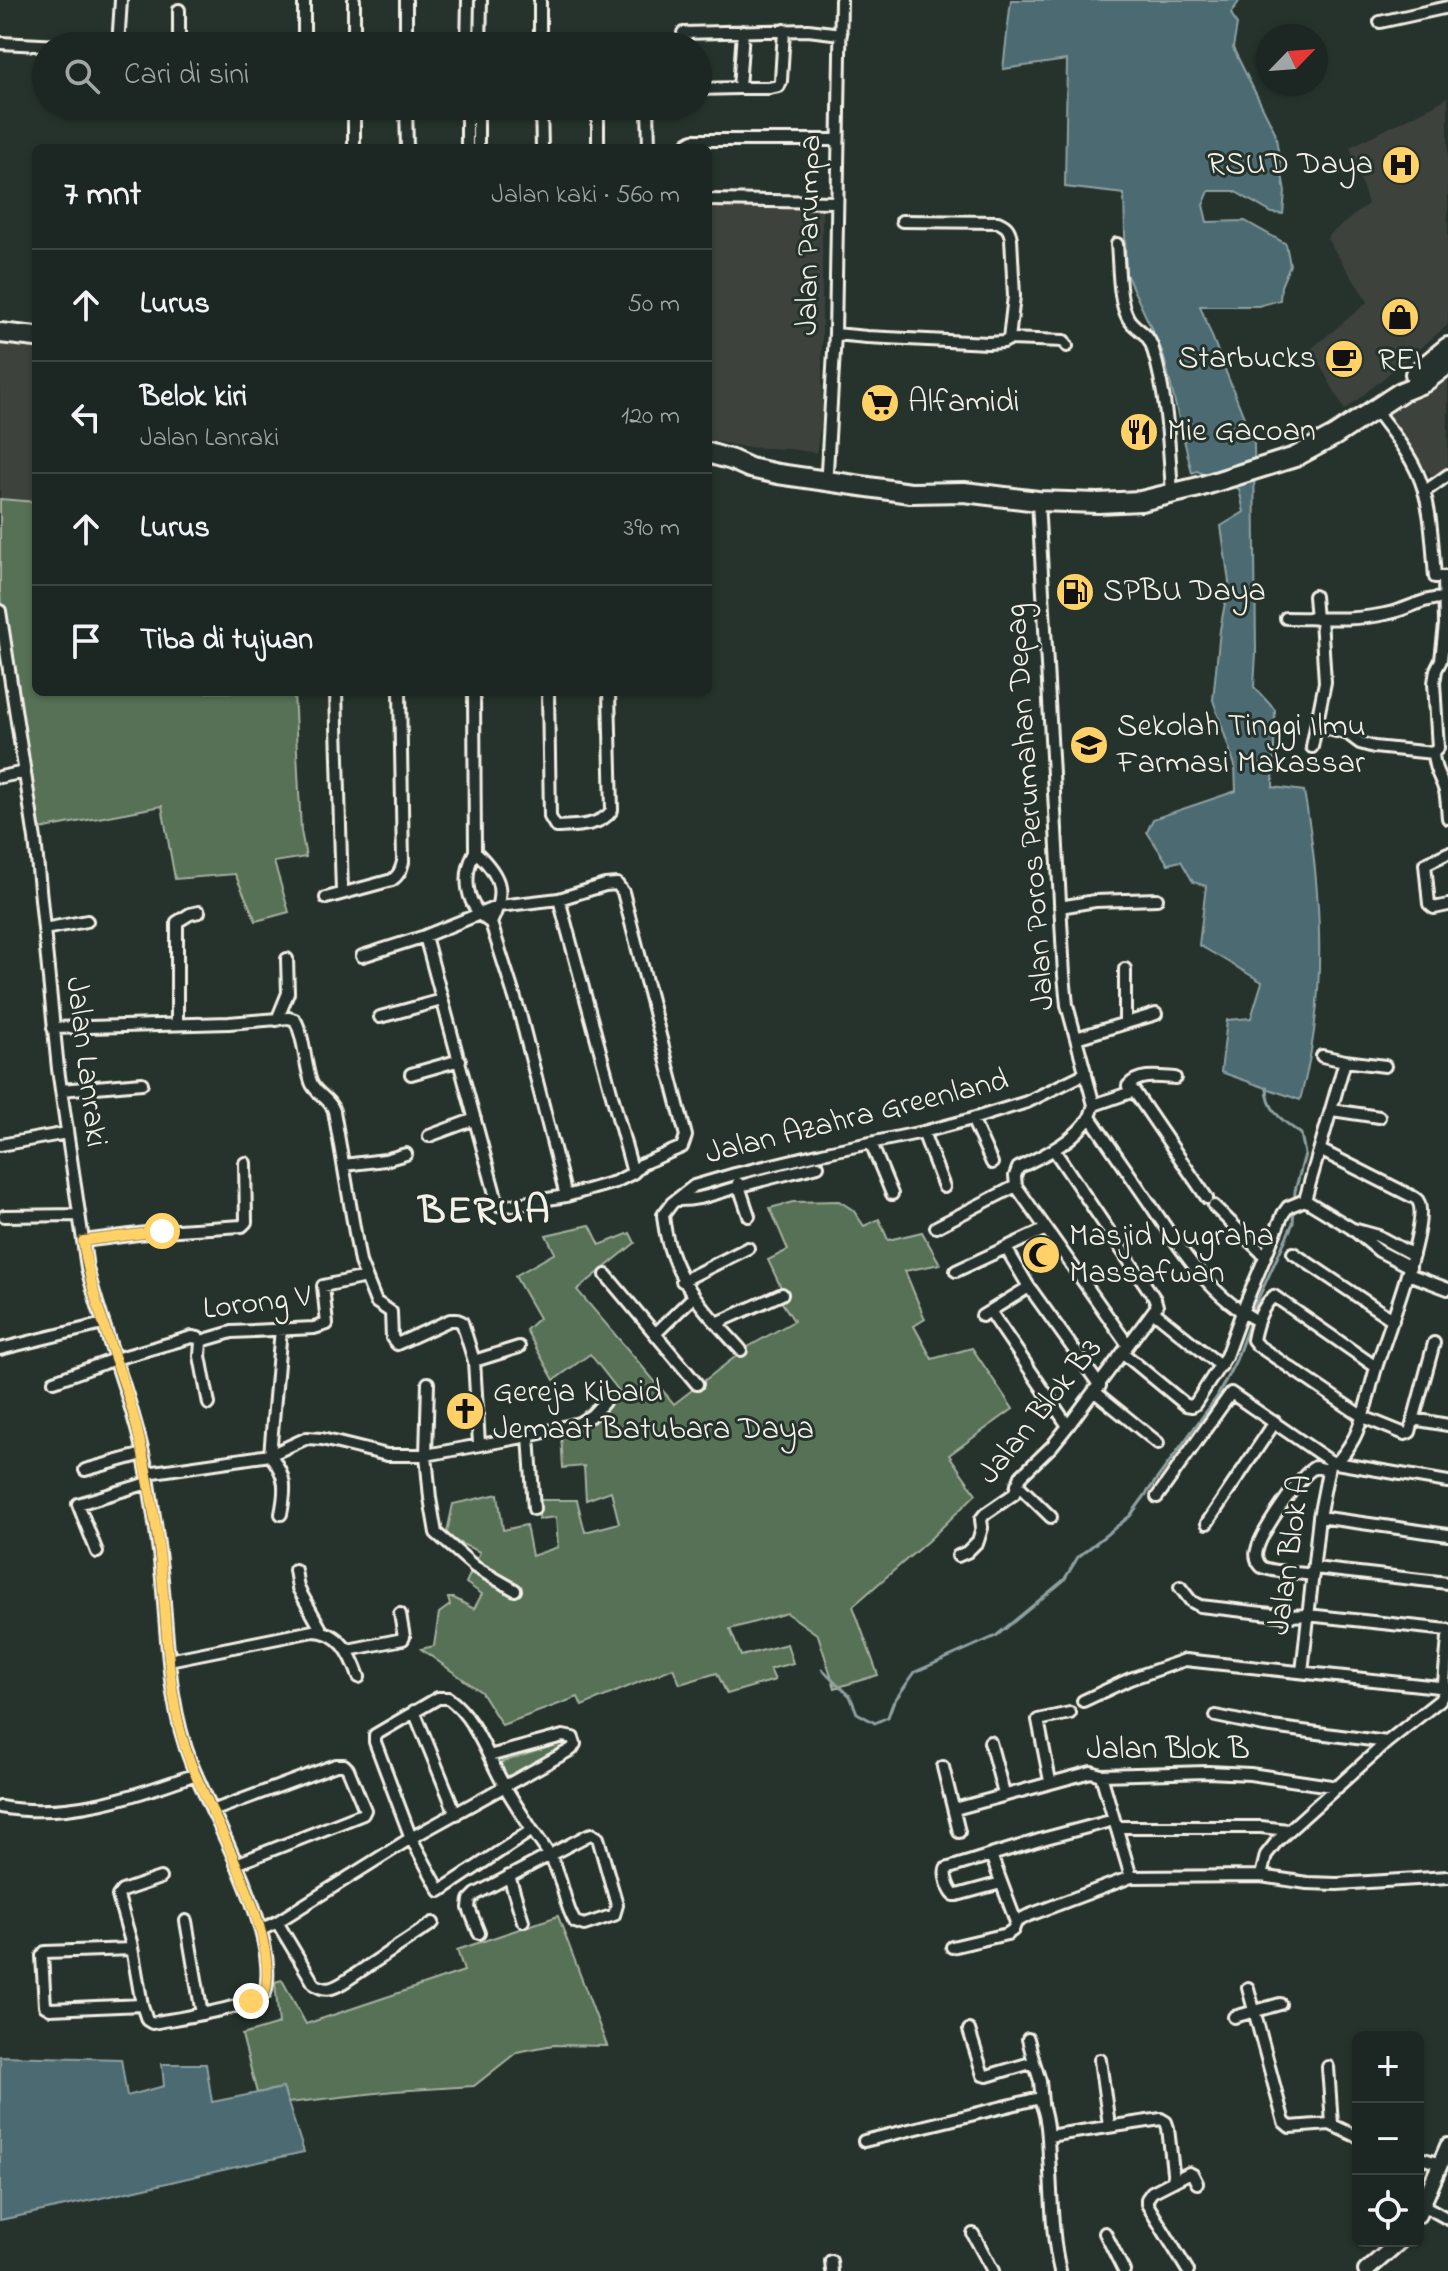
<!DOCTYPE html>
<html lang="id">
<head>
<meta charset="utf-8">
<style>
  :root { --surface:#1c2622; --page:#252e2a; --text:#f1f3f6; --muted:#a0a5a5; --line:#3a4340 }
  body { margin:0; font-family:"Indie Flower",sans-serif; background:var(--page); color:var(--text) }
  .controls { position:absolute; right:24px; bottom:24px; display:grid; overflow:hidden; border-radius:12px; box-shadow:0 2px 6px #0004 }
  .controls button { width:72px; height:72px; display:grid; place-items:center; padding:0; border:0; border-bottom:2px solid var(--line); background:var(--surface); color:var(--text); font:40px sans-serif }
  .compass { position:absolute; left:1256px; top:24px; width:72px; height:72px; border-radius:50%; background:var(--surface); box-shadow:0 2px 6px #0004; rotate:65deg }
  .stop { position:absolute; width:24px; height:24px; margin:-18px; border:6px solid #ffd166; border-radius:50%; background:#fff }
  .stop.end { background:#ffd166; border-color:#fff; box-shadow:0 2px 8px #0008 }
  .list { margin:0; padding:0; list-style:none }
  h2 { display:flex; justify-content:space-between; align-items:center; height:104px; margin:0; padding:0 32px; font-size:34px }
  h2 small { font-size:26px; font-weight:400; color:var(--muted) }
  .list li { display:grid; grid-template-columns:52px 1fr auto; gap:24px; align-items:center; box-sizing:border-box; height:112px; padding:0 32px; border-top:2px solid var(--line) }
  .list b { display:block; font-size:30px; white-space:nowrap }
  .list p { margin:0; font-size:26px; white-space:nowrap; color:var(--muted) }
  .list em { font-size:26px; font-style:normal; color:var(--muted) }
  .icon { flex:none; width:44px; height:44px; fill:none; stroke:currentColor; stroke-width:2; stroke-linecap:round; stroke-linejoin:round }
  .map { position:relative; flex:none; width:1448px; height:2271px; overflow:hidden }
  .search { position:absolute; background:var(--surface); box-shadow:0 2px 6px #0004; left:32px; top:32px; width:680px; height:88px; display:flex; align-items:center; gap:20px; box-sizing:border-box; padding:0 28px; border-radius:44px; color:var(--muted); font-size:30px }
  .panel { position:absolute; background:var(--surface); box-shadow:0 2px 6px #0004; left:32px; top:144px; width:680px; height:552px; border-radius:12px }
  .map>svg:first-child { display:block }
</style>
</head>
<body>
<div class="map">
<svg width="1448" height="2271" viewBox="0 0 1448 2271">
  <rect width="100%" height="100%" fill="#26332d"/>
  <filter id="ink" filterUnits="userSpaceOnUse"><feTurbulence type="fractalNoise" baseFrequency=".0125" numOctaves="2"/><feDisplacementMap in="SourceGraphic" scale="16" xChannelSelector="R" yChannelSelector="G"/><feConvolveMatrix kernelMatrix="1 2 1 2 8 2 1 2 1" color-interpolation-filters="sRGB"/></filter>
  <g filter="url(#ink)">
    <path fill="#3d423c" d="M1448,97V325L1345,410L1311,349L1368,302L1327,239L1329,235L1368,204L1350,147L1433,106Z
      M708,198L822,203V417L816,453L790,449L744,447L708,440Z
      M0,344L36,348V502L0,499Z
      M1448,363V472L1436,481L1380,416Z"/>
    <path fill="#577156" stroke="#a6b19f" stroke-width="2" d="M0,499L36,502V692H294L301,831L306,857L274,862L289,912L256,921L235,874L175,879L162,806L29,831L2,623L0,590Z
      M839,1201L853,1210L864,1226L879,1219L888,1240L922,1232L940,1264L905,1271L925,1319L914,1326L932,1359L972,1348L1013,1409L949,1455L976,1494L930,1539L853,1606L878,1675L835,1688L818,1635L787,1613L730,1629L741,1656L787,1644L793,1663L770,1669L775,1680L727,1694L717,1673L680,1684L673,1668L582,1706L578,1697L502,1725L481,1692L421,1649L434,1646L439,1613L450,1605L448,1598H454L474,1609L482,1594L466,1583L480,1552L446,1537L453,1504L498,1494L503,1530L526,1525L532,1556L558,1547L556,1517L539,1519L540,1500H577L585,1532L619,1523L611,1491L586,1500L584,1466L563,1468L561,1434L592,1421L619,1391L590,1354L554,1380L526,1330L539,1318L515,1276L555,1253L546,1235L590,1225L600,1245L630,1233L635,1243L577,1290L674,1404L748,1347L794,1321L781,1301L786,1298L768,1260L788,1250L770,1208L793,1202Z
      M565,1742L562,1752L509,1782L499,1763Z
      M558,1916L607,2046L553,2045L517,2052L474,2086L394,2091L288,2103L283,2088L257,2093L242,2035L279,2024L275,1982L282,1980L306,2024L464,1971L457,1950Z"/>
    <path fill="#4c6b72" stroke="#8fa1a1" stroke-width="2" d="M1011,0H1240L1231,13L1237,25L1233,48L1275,132L1285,192L1283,214L1272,213L1234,191H1209L1203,205L1207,222L1245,221L1286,244L1290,265L1281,286L1280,300L1258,306H1200L1254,443L1256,653L1254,687L1275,710L1273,787L1304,791C1322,893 1328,1000 1300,1100L1221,1072L1227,1020L1251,1018L1262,982L1199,945L1206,886L1193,882L1181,861L1168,864L1147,832L1153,819L1236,791L1235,766L1213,700L1220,630L1229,582L1221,526L1244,512L1239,489L1197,471L1192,473L1163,353L1126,274L1124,194L1065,187L1067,60L1003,69Z
      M0,2056L121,2059L127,2096L164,2086L162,2064H206L212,2102L283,2088L304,2152C202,2174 102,2199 0,2220Z"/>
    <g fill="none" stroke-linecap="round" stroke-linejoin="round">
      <path stroke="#8fa1a1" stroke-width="3" d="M1251,1314L1293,1223L1295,1191L1305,1154L1301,1134C1283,1121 1267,1111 1267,1087
        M822,1669L850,1696L857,1713L875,1723L888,1717L893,1703L915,1672L996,1636L1064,1580L1078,1557L1130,1516L1217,1397L1236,1360L1250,1321"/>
      <g stroke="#f4f1e8" stroke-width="16">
        <path id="street" d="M304,0V46
          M540,0V46
          M1380,22L1448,7
          M683,33L808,30L841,34
          M0,43L61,46
          M118,46L121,0
          M179,46V10
          M354,46V0
          M406,46V0
          M467,46L468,0
          M480,46L481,0
          M739,88H769L779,86L781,81L784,30
          M698,89L739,88L743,31
          M354,106V148
          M406,106L407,148
          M541,106L542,148
          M598,106V148
          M648,106L649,148
          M467,148V106
          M478,148V106
          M685,148L688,143L693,140H837
          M708,200L836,202
          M1117,244C1119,265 1118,300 1128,318C1135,330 1146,330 1152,346C1167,394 1169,444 1172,494
          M835,334L867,337L988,343L1004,342L1009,339L1014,296L1011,238C1009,229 1007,226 998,222L902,221
          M1009,339L1064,341L1067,346
          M1375,410C1390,430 1407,450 1417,472C1432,504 1432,543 1435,577H1448
          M827,471L835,334L841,0
          M1424,492L1448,475
          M1038,501L1064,975L1067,1005L1094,1105L1090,1117C1110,1146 1130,1175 1150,1204C1179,1247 1210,1297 1258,1321
          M1444,577L1445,625L1441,660L1436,670L1434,683L1438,748L1433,753C1434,771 1440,775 1445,791C1447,800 1447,809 1448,818
          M1314,596L1316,619
          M0,611L35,839L58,1069L87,1268C105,1338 135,1405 148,1477C153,1511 159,1545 162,1579C168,1642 168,1706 192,1765C214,1820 281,1936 265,1993C247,2009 177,2018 152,2023L147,2020L142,2005L50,2009L45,2006L42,1956L45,1952L132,1949
          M1286,618C1318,618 1353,621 1385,614C1408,610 1421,598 1444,598
          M336,692L342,892
          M474,692L475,851C462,876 465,907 491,923L520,1014L566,1196
          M548,692L550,817L556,827C574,826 601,827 612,810L609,692
          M1316,726L1348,734L1360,743L1374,747L1433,753
          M1312,747L1325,682L1321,619
          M0,777L25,772
          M475,851C500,875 507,890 491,923
          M1448,853L1425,864L1429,904L1434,908L1448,905
          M326,898L392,880C399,875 401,870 403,862L400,692
          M559,899L633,1173
          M1060,907L1095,901L1157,899
          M44,929L87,921
          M362,956L425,936L499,906L559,899L605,885L617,884L623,892L686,1136L682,1147L642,1164L633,1173L615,1182L566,1196L506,1206L498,1205L425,936
          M1125,969V1023
          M380,1017L442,1000
          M277,1020L288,993L287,959
          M177,1023V922L190,914L199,912
          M53,1028L229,1023L289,1018L295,1020C305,1038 304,1062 311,1082C315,1094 330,1098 334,1111L360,1262L376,1302L391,1312L392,1338L397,1344L450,1320H457L462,1322L474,1361L479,1444
          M1076,1038L1156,1014
          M1322,1056L1345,1061
          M411,1074L460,1060
          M61,1090L142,1083
          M1130,1091L1128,1086C1139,1073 1160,1077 1175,1078
          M1094,1105L1134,1091L1207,1198
          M1332,1110L1379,1117
          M1090,1117C1072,1143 1046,1154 1018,1168L1015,1176L1016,1186L1128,1345
          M972,1119L992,1163
          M923,1132L944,1187
          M429,1136L475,1119
          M871,1143L892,1194
          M0,1145L67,1133
          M1320,1150L1413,1197C1415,1198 1417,1199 1418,1201C1431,1221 1384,1341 1376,1368C1369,1391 1365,1416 1354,1438C1349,1447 1343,1456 1336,1463L1330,1461
          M344,1165L385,1160L406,1154
          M738,1183L749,1216
          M676,1200C698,1201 716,1193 738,1187C764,1179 792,1173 818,1166
          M1305,1200L1351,1228L1379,1251L1410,1267
          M1214,1206L1265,1256
          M4,1216L79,1215
          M936,1227L1016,1186
          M1353,1229L1378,1236L1413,1255
          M83,1241L162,1231L242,1226L246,1222L245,1163
          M1006,1248L1029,1287L1100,1386
          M1293,1253L1393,1320
          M956,1271L1046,1229
          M1408,1274L1448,1289
          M606,1275L697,1384
          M682,1281L748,1248
          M990,1311L1068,1426
          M1154,1312L1221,1366
          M982,1316L1029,1287
          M717,1323L782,1294
          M656,1333L693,1297
          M201,1341L200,1356L209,1404
          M0,1349L103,1324
          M741,1350C703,1308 669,1277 663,1215L672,1203L694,1186L735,1174L822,1153L923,1132L972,1119L1027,1102L1086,1073
          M1123,1353L1186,1405L1192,1406L1195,1404L1226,1356L1242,1312L1283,1214L1288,1207L1305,1200L1345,1061L1385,1066
          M474,1361L519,1347
          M1376,1367L1274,1296C1262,1306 1256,1324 1253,1340L1257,1345L1363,1417L1405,1434L1410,1432L1434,1343
          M54,1381L115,1359L192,1337L198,1338L201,1341L232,1332L314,1328L327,1324L323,1286L366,1277
          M428,1383L426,1455L430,1498L436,1533L475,1567L515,1590
          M1095,1392L1158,1443
          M1413,1419L1448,1425
          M529,1436L534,1509
          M1336,1463L1448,1482
          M85,1470L143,1454
          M147,1473L270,1455L307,1438L322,1439L387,1455H426L529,1436L579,1423L592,1415L604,1402
          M1017,1484L1051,1517
          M1157,1497L1231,1393L1330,1461
          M281,1514C286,1489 287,1476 270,1455L281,1329
          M1319,1517L1448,1535
          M1207,1523L1275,1422
          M97,1552L78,1504L148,1483
          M958,1556L967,1552L978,1541L982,1528L981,1519L985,1514L1014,1494L1021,1476L1052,1446L1068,1426L1157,1306L1155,1299L1054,1150
          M1314,1568L1448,1583
          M295,1570L298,1588L322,1631
          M1313,1575C1301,1573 1271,1572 1262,1567C1257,1563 1255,1555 1257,1550C1261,1532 1300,1475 1315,1467L1327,1470
          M1180,1587L1191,1601L1200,1606L1289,1616L1307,1615L1448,1630
          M348,1650L403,1639L404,1637L400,1614
          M169,1660L313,1631C340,1631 351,1654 359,1677
          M1302,1672L1319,1517L1330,1461
          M1083,1701L1130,1679L1185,1660L1448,1688
          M414,1711L456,1814
          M1216,1716L1264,1726L1387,1742
          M990,1742L1004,1794
          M943,1767L959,1832
          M1101,1775L1131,1877L1027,1916L1016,1922L991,1855L1046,1838L1114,1820
          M1050,1781L1038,1720L1070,1713
          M0,1807C68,1819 133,1797 196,1774
          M955,1809L1091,1772L1101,1775L1208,1772L1250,1774L1338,1787
          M212,1811L336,1765H344L348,1769L365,1810L363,1814L236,1864
          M1116,1827H1261L1288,1830
          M991,1855L946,1869C944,1877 949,1890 954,1895H957L1001,1883
          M509,1876L523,1921
          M1261,1876L1266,1855L1277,1841L1387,1742L1440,1700L1443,1694L1448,1638
          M1131,1877L1261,1876L1307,1883L1337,1884L1448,1877
          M186,1921L202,2014
          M277,1922L314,1984C325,1992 333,1989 344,1982L433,1923
          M261,1930L277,1922L411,1838L572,1749L575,1744L573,1738L563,1736L489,1756
          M479,1933L469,1908L470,1900L476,1894L588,1835L592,1834L598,1838L617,1905L614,1915L584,1925L575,1922C566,1908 564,1890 558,1874C553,1858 542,1844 532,1830L440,1891L411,1838L375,1742V1735L438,1698H448C476,1718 488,1758 505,1787C514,1802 523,1816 532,1830
          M952,1947L1007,1934L1013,1930L1016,1922
          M1248,1988L1284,2122L1290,2127L1330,2124L1358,2137
          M142,2005L131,1942L118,1896L122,1891L160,1878
          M1234,2017L1280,2004
          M969,2030L983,2075L987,2076L1034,2062L1040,2081L1042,2103
          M1028,2039L1034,2062
          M1100,2060L1109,2125
          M1328,2067L1332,2124
          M1048,2136L1161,2119L1166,2122L1168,2128L1174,2181
          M864,2141L1036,2099L1040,2100C1048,2117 1048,2139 1049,2157C1052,2194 1051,2234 1060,2271
          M1418,2157L1440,2164
          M1423,2205L1448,2219
          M1105,2233L1124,2271
          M973,2234L993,2271
          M831,2261L832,2271
          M1188,2271L1147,2204V2199L1152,2192L1189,2173L1193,2175L1197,2183"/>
      </g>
      <g stroke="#f4f1e8" stroke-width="20">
        <path id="secondary" d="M1418,2215L1448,2146
          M1366,2271L1400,2241"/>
      </g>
      <g stroke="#f4f1e8" stroke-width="24">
        <path id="highway" d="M0,333L36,337
          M1415,374L1448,347
          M708,453L732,460L750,468L778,474L910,493L964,492L1038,501L1098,503L1141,501L1199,487L1295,457L1334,436L1401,392L1423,383L1448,364"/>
      </g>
      <use href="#street" stroke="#26332d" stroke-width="10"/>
      <use href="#secondary" stroke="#26332d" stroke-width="14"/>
      <use href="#highway" stroke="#26332d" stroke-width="18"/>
    </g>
  </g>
  <g fill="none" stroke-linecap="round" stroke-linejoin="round" filter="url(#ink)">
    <path stroke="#ffd166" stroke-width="10" d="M162,1231L83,1241C91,1294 110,1343 127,1393C135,1418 141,1444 146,1470C153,1505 159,1542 162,1578C168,1640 168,1705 191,1764C214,1821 280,1935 265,1993L251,2001"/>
  </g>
  <defs>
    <g id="hospital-disc" transform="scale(2)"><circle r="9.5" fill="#ffd166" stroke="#26332d"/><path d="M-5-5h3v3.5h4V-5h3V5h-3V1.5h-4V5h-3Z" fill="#111"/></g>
    <g id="shop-disc" transform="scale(2)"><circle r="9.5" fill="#ffd166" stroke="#26332d"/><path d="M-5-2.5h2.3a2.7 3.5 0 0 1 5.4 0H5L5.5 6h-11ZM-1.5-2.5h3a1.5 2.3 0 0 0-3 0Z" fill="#111"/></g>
    <g id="cafe-disc" transform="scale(2)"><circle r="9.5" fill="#ffd166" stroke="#26332d"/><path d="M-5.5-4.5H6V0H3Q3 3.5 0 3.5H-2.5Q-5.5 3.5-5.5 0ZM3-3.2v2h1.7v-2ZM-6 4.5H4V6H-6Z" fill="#111"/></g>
    <g id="supermarket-disc" transform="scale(2)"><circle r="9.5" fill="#ffd166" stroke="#26332d"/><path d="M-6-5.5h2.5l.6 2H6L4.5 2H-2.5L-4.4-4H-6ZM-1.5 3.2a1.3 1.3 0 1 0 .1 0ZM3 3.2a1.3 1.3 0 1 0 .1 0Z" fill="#111"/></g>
    <g id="restaurant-disc" transform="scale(2)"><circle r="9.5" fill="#ffd166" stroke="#26332d"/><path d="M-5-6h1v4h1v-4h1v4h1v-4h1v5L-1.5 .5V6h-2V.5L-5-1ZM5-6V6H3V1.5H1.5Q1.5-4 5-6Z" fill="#111"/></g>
    <g id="fuel-disc" transform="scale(2)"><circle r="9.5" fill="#ffd166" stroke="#26332d"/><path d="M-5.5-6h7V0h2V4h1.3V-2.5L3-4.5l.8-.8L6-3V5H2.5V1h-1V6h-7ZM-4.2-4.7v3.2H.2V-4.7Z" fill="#111"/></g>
    <g id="university-disc" transform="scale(2)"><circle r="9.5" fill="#ffd166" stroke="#26332d"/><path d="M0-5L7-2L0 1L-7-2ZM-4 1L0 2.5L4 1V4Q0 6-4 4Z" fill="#111"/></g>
    <g id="mosque-disc" transform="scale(2)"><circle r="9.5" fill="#ffd166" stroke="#26332d"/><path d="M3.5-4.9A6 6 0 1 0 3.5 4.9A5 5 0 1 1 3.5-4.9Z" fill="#111"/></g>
    <g id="church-disc" transform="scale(2)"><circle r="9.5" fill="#ffd166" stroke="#26332d"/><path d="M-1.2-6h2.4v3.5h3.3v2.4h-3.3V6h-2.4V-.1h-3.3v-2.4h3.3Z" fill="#111"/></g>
  </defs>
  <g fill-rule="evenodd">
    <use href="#hospital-disc" x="1401" y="165"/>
    <use href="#shop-disc" x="1400" y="317"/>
    <use href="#cafe-disc" x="1344" y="359"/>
    <use href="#supermarket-disc" x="880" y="403"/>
    <use href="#restaurant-disc" x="1139" y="432"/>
    <use href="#fuel-disc" x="1075" y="592"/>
    <use href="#university-disc" x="1089" y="745"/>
    <use href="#mosque-disc" x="1041" y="1255"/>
    <use href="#church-disc" x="465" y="1411"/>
  </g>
  <g text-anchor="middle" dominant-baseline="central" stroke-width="6" stroke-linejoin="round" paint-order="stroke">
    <g font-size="32" fill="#f4f1e8" stroke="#26332d" text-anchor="start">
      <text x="1373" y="165" text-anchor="end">RSUD Daya</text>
      <text x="1316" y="359" text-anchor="end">Starbucks</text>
      <text x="1400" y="361" text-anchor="middle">REI</text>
      <text x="908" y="403">Alfamidi</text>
      <text x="1167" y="432">Mie Gacoan</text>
      <text x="1103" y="592">SPBU Daya</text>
      <text x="1117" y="727">Sekolah Tinggi Ilmu<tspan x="1117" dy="37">Farmasi Makassar</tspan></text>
      <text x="1069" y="1237">Masjid Nugraha<tspan x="1069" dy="37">Massafwan</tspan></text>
      <text x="493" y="1393">Gereja Kibaid<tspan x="493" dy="37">Jemaat Batubara Daya</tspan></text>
    </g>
    <g font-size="32" fill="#f4f1e8" stroke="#26332d">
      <text transform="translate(810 235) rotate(-89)">Jalan Parumpa</text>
      <text transform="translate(1031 807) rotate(-94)">Jalan Poros Perumahan Depag</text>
      <text transform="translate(85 1062) rotate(83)">Jalan Lanraki</text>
      <text transform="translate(857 1118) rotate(-14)">Jalan Azahra Greenland</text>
      <text transform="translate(257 1304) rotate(-7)">Lorong V</text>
      <text transform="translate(1041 1412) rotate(-51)">Jalan Blok B3</text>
      <text transform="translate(1291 1555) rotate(-82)">Jalan Blok A</text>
      <text x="1168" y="1750">Jalan Blok B</text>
    </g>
    <g font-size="40" font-weight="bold" letter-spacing="2" fill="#f4f1e8" stroke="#26332d">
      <text x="485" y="1212">BERUA</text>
    </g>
  </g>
</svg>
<div class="controls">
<button>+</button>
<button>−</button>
<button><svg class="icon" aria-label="locate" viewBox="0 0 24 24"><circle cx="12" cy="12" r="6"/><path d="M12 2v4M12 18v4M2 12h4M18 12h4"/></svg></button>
</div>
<svg class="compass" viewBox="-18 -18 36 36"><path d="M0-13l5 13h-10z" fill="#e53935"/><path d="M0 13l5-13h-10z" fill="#a0a5a5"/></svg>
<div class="stop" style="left:162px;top:1231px"></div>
<div class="stop end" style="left:251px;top:2001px"></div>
<div class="search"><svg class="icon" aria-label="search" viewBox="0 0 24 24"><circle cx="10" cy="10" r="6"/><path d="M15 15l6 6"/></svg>Cari di sini</div>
<section class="panel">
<h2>7 mnt<small>Jalan kaki · 560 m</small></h2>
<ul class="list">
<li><svg class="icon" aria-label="ahead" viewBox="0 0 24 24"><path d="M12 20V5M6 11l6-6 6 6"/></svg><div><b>Lurus</b></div><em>50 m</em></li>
<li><svg class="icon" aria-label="left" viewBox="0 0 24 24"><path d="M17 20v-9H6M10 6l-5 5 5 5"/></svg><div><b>Belok kiri</b><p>Jalan Lanraki</p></div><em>120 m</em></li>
<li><svg class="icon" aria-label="ahead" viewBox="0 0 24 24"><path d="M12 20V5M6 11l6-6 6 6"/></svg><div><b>Lurus</b></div><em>390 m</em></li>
<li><svg class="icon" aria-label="arrive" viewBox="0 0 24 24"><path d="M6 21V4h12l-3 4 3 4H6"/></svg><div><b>Tiba di tujuan</b></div></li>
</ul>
</section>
</div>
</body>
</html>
